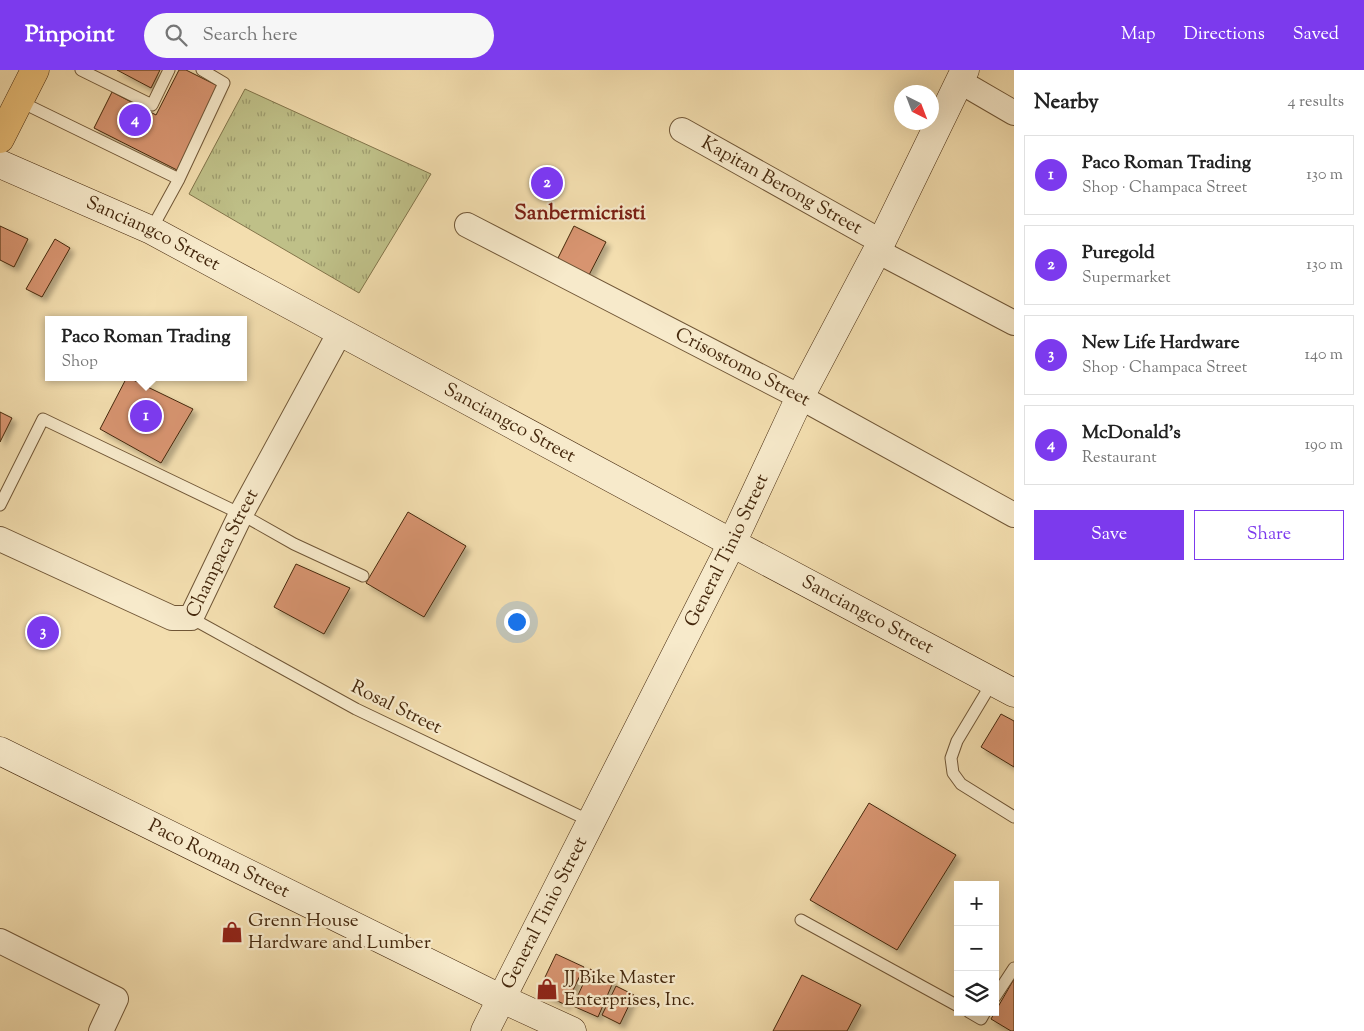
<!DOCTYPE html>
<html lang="en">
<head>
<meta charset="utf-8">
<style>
  :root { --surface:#fff; --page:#f6f6f6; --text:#222; --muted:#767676; --line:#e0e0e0; --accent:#7c3aed }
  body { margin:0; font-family:"Sorts Mill Goudy",serif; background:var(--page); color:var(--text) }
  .controls { position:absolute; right:15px; bottom:15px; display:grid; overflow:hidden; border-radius:0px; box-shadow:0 5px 20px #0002 }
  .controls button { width:45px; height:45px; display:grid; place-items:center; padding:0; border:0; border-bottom:1px solid var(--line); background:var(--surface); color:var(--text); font:25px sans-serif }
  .compass { position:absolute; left:894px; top:15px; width:45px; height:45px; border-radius:50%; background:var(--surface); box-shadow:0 5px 20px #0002; rotate:138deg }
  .you { position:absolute; left:516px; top:551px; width:18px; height:18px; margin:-12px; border:4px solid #fff; border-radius:50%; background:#1a73e8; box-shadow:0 0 0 8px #1a73e833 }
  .badge { display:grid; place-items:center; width:32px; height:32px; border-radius:50%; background:var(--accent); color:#fff; font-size:16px; font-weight:700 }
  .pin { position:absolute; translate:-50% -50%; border:2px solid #fff; box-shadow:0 1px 5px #0006 }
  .popup { position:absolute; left:45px; top:246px; width:202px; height:65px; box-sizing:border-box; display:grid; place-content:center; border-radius:0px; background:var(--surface); filter:drop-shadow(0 1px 4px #0005); font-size:16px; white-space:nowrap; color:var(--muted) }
  .popup b { font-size:19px; color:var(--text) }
  .popup::after { content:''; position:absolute; left:50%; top:100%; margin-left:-10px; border:10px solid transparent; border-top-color:var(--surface) }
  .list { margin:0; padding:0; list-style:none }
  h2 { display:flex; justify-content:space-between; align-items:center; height:65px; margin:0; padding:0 20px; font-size:21px }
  h2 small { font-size:16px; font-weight:400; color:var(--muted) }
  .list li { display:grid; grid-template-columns:32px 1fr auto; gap:15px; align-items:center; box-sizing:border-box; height:80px; margin:0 10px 10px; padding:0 10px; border:1px solid var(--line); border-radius:0px }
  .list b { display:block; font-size:19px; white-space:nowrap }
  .list p { margin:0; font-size:16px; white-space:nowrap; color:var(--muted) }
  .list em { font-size:16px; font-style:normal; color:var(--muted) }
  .actions { display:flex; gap:10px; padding:15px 20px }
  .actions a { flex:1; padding:11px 0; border:1px solid var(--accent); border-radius:0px; text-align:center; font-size:18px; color:var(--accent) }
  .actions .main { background:var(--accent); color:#fff }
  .icon { flex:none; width:28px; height:28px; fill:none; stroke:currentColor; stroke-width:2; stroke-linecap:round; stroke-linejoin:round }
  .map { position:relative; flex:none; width:1014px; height:961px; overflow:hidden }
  header { display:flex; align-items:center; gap:30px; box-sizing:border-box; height:70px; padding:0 25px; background:var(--accent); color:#fff }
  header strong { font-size:24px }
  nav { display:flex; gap:28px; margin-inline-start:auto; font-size:18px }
  .search { width:350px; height:45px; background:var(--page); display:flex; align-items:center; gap:12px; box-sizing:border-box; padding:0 18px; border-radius:28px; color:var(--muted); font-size:19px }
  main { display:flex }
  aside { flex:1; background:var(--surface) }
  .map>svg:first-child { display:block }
</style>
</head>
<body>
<header>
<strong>Pinpoint</strong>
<div class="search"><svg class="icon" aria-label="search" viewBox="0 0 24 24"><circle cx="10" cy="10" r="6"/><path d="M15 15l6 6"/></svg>Search here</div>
<nav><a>Map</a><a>Directions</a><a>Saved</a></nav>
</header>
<main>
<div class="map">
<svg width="1014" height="961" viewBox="0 0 1014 961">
  <defs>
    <pattern id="grass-tufts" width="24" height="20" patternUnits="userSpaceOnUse" patternTransform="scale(1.25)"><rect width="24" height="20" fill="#bfc088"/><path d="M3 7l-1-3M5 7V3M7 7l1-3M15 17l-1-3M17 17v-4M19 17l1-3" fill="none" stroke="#9d9c6e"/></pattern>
    <filter id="shadow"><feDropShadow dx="4.5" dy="4.5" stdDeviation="2.5" flood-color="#0004"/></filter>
  </defs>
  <rect width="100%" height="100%" fill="#f3deaf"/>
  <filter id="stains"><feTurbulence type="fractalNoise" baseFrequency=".004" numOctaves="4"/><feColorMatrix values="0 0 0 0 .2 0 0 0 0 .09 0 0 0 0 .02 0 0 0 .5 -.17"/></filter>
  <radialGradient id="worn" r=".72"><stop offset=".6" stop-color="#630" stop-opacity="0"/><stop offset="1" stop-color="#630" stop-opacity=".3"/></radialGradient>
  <path fill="url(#grass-tufts)" stroke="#82744a" d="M245,19L431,104L359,223L189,124Z"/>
  <path fill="#d79470" stroke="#45280d" filter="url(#shadow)" d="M117,0H160L151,18Z
    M179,0H186L220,17L177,100L94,58L112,22L156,45Z
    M0,156L28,169L14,197L0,190Z
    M574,156L606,172L589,205L557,190Z
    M55,169L70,178L42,227L26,219Z
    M127,307L193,339L161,393L100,359Z
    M0,342L12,348L0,372Z
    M408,442L466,476L424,547L366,513Z
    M296,494L350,518L324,564L274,537Z
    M1001,644L1014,651V697L981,677Z
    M869,733L956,785L897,880L810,830Z
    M556,884L584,897L566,935L538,922Z
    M590,899L614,910L598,947L573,936Z
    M802,905L861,935L847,961H773Z
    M1014,909V961H1011L991,949Z
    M616,916L634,925L620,954L602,945Z"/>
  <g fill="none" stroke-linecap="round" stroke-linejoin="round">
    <g stroke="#705636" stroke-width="13">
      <path id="lane" d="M81,0L152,35L169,0
        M19,31L179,109
        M151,160L179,109L224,13L202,0
        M0,435L43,349L241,444L294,474L363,506
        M191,548L356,639L590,751
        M993,611L957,671L951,688L953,703L961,714L1014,747
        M801,850L958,936
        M995,927L1014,898
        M969,942L981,949L985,942"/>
    </g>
    <g stroke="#705636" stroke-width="26">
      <g id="street">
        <path d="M959,11L1014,43"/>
        <path id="s1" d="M682,60L882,172"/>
        <path id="s2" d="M467,155L800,327L1014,445"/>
        <path d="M877,181L1014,253"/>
        <path id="s3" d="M0,469L172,548H191L241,444L340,262"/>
        <path d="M0,871L116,929L101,961"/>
      </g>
    </g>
    <g stroke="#45280d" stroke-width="29">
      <g id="secondary">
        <path id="s4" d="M0,94L151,160L732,473L1014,623"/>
        <path id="s5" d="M0,681L500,928L572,961"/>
        <path id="s6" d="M485,961L732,473L800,327L877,181L965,0"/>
      </g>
    </g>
    <g stroke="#45280d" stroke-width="29">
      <path id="primary" d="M0,69L35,0"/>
    </g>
    <use href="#lane" stroke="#f7eacb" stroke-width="11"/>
    <use href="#street" stroke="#f7eacb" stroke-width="24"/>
    <use href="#secondary" stroke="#f7eacb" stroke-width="28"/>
    <use href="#primary" stroke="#eabf78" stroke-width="28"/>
  </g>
  <defs>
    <g id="shop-bare" transform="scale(1.725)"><path d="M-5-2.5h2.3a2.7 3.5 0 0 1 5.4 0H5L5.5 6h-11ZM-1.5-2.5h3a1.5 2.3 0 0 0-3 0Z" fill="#8f2418" stroke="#f7eacb" stroke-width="2.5" paint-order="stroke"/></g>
  </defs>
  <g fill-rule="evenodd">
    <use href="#shop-bare" x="232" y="862"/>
    <use href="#shop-bare" x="547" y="919"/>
  </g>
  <g text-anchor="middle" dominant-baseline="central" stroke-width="4.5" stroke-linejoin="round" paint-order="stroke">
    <g font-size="19" fill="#45280d" stroke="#f7eacb">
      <text stroke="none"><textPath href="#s1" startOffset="114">Kapitan Berong Street</textPath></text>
      <text stroke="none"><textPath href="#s4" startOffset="168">Sanciangco Street</textPath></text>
      <text stroke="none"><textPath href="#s2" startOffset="310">Crisostomo Street</textPath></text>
      <text stroke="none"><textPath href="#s4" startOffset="572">Sanciangco Street</textPath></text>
      <text stroke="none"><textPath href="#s3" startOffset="280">Champaca Street</textPath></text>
      <text stroke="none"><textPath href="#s6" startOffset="538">General Tinio Street</textPath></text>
      <text stroke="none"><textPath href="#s4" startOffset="978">Sanciangco Street</textPath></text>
      <text transform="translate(396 638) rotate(26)">Rosal Street</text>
      <text stroke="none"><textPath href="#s5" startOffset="244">Paco Roman Street</textPath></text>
      <text stroke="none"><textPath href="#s6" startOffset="132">General Tinio Street</textPath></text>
    </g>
    <g font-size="19" fill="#45280d" stroke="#f7eacb" text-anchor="start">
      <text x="248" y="851">Grenn House<tspan x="248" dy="22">Hardware and Lumber</tspan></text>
      <text x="564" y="908">JJ Bike Master<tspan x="564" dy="22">Enterprises, Inc.</tspan></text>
    </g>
    <g font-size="21" font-weight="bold" fill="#7a1f14" stroke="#f7eacb">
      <text x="580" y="144">Sanbermicristi</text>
    </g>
  </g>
  <rect width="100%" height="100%" filter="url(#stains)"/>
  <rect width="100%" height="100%" fill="url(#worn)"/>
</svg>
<div class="controls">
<button>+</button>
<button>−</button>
<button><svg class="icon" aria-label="layers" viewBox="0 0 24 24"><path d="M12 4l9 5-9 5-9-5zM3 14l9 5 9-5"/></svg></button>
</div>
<svg class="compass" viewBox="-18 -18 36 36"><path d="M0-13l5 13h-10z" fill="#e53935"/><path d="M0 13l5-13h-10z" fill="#767676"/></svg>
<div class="you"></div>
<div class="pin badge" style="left:146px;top:346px">1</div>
<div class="popup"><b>Paco Roman Trading</b>Shop</div>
<div class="pin badge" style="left:547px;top:113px">2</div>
<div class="pin badge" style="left:43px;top:562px">3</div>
<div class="pin badge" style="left:135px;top:50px">4</div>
</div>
<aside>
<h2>Nearby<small>4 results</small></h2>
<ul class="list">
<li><span class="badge">1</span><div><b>Paco Roman Trading</b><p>Shop · Champaca Street</p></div><em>130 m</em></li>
<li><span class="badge">2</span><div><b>Puregold</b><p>Supermarket</p></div><em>130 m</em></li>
<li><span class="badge">3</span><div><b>New Life Hardware</b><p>Shop · Champaca Street</p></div><em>140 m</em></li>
<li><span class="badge">4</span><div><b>McDonald's</b><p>Restaurant</p></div><em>190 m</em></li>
</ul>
<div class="actions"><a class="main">Save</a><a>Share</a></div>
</aside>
</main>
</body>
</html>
